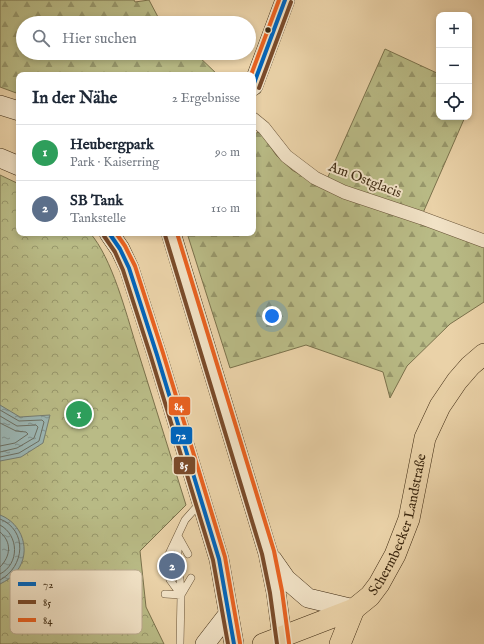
<!DOCTYPE html>
<html lang="de">
<head>
<meta charset="utf-8">
<style>
  :root { --surface:#fff; --page:#f6f6f7; --text:#1f2937; --muted:#747a83; --line:#e0e1e3; --accent:#8f2418 }
  body { margin:0; font-family:"IM FELL English",serif; background:var(--page); color:var(--text) }
  .controls { position:absolute; right:12px; top:12px; display:grid; overflow:hidden; border-radius:8px; box-shadow:0 2px 6px #0003 }
  .controls button { width:36px; height:36px; display:grid; place-items:center; padding:0; border:0; border-bottom:1px solid var(--line); background:var(--surface); color:var(--text); font:20px sans-serif }
  .you { position:absolute; left:272px; top:316px; width:14px; height:14px; margin:-10px; border:3px solid #fff; border-radius:50%; background:#1a73e8; box-shadow:0 0 0 6px #1a73e833 }
  .badge { display:grid; place-items:center; width:26px; height:26px; border-radius:50%; background:var(--accent); color:#fff; font-size:13px; font-weight:700 }
  .pin { position:absolute; translate:-50% -50%; border:2px solid #fff; box-shadow:0 1px 4px #0006 }
  .list { margin:0; padding:0; list-style:none }
  h2 { display:flex; justify-content:space-between; align-items:center; height:52px; margin:0; padding:0 16px; font-size:17px }
  h2 small { font-size:13px; font-weight:400; color:var(--muted) }
  .list li { display:grid; grid-template-columns:26px 1fr auto; gap:12px; align-items:center; box-sizing:border-box; height:56px; padding:0 16px; border-top:1px solid var(--line) }
  .list b { display:block; font-size:15px; white-space:nowrap }
  .list p { margin:0; font-size:13px; white-space:nowrap; color:var(--muted) }
  .list em { font-size:13px; font-style:normal; color:var(--muted) }
  .icon { flex:none; width:22px; height:22px; fill:none; stroke:currentColor; stroke-width:2; stroke-linecap:round; stroke-linejoin:round }
  .map { position:relative; flex:none; width:484px; height:644px; overflow:hidden }
  .search { position:absolute; background:var(--surface); box-shadow:0 2px 6px #0003; left:16px; top:16px; width:240px; height:44px; display:flex; align-items:center; gap:10px; box-sizing:border-box; padding:0 14px; border-radius:22px; color:var(--muted); font-size:15px }
  .panel { position:absolute; background:var(--surface); box-shadow:0 2px 6px #0003; left:16px; top:72px; width:240px; height:164px; border-radius:8px }
  .map>svg:first-child { display:block }
</style>
</head>
<body>
<div class="map">
<svg width="484" height="644" viewBox="0 0 484 644">
  <defs>
    <pattern id="forest-firs" width="22" height="20" patternUnits="userSpaceOnUse"><rect width="22" height="20" fill="#b9bb86"/><path d="M5 1l3.5 6h-7zM16 11l3.5 6h-7z" fill="#98986c"/></pattern>
    <pattern id="park-crowns" width="20" height="18" patternUnits="userSpaceOnUse"><rect width="20" height="18" fill="#b9bb86"/><path d="M2 6a3 3 0 1 1 6 0M12 15a3 3 0 1 1 6 0" fill="none" stroke="#98986c"/></pattern>
    <pattern id="water-ripples" width="26" height="14" patternUnits="userSpaceOnUse"><rect width="26" height="14" fill="#9bb5b2"/><path d="M2 4q2-2 4 0t4 0M15 11q2-2 4 0t4 0" fill="none" stroke="#80938f"/></pattern>
  </defs>
  <rect width="100%" height="100%" fill="#ead2a8"/>
  <filter id="stains"><feTurbulence type="fractalNoise" baseFrequency=".005" numOctaves="4"/><feColorMatrix values="0 0 0 0 .2 0 0 0 0 .09 0 0 0 0 .02 0 0 0 .5 -.17"/></filter>
  <radialGradient id="worn" r=".72"><stop offset=".6" stop-color="#630" stop-opacity="0"/><stop offset="1" stop-color="#630" stop-opacity=".3"/></radialGradient>
  <path fill="url(#forest-firs)" stroke="#7b724c" d="M0,0H134L135,2L149,0L158,17L164,23H23V53H195L218,75H19V94L0,87Z
    M385,49L439,74V117H465L419,222L484,247V302L450,324L407,366L390,398L383,372L306,345L230,368L187,233H253V135L260,131L276,155L292,170L323,188Z"/>
  <path fill="url(#park-crowns)" stroke="#7b724c" d="M0,175L19,184V233H90C112,258 126,313 136,345C153,398 169,452 186,505L140,551L146,607L164,644H0Z"/>
  <path fill="url(#water-ripples)" stroke="#757d72" d="M0,405L20,417L50,415L43,443L21,457L0,461Z
    M0,515C22,523 32,551 17,571C13,577 6,581 0,584Z"/>
  <g fill="none" stroke-linecap="round" stroke-linejoin="round">
    <path stroke="#6c6f62" stroke-width="1" d="M0,410L19,421L42,420L44,422L39,441L19,453L0,457
      M0,416L17,426L36,425L38,427L34,438L17,448L0,452
      M0,423L16,431L26,432L28,434L15,443L0,446
      M0,519C28,530 25,567 0,580
      M0,525C19,535 20,564 0,574
      M0,532C12,542 11,556 0,567"/>
    <g stroke="#685337" stroke-width="8">
      <path id="lane" d="M178,536L188,554
        M178,555V539
        M168,556L185,520L200,503
        M170,580L181,595L180,579
        M165,594L181,595L191,578
        M180,644L181,595"/>
    </g>
    <g stroke="#685337" stroke-width="14">
      <path id="street" d="M253,119L264,128L286,156L315,178L344,192L422,218L484,241"/>
    </g>
    <g stroke="#3d2911" stroke-width="20">
      <path id="secondary" d="M253,86L285,0
        M0,105L19,111
        M0,158L19,166
        M109,233L120,249L129,268L157,355L219,559L234,644
        M171,233L268,553L276,592L282,637
        M272,559L286,579L308,598L354,609
        M205,644L229,613"/>
    </g>
    <g stroke="#3d2911" stroke-width="22">
      <g id="primary">
        <path id="s1" d="M263,644L354,609L370,596L379,584L395,555L409,519L425,438L440,406L457,381L470,366L484,354"/>
        <path d="M340,644L354,609"/>
      </g>
    </g>
    <use href="#lane" stroke="#f1e2c6" stroke-width="7"/>
    <use href="#street" stroke="#f1e2c6" stroke-width="13"/>
    <use href="#secondary" stroke="#f1e2c6" stroke-width="19"/>
    <use href="#primary" stroke="#ead2a8" stroke-width="21"/>
    <g stroke="#f1e2c6" stroke-width="7">
      <path id="bus-1" d="M253,86L285,0
        M109,233L120,249L129,268L157,355L219,559L234,644"/>
    </g>
    <g stroke="#f1e2c6" stroke-width="7">
      <path id="bus-2" d="M259,88L291,2
        M165,235L262,554L270,593L277,644
        M104,236L115,252L123,270L151,357L213,560L228,644"/>
    </g>
    <g stroke="#f1e2c6" stroke-width="7">
      <path id="bus-3" d="M251,75L279,0
        M116,233L125,246L135,266L163,353L225,557L240,643
        M177,233L274,551L282,591L289,643"/>
    </g>
    <use href="#bus-1" stroke="#0065bd" stroke-width="4"/>
    <use href="#bus-2" stroke="#7a4b2a" stroke-width="4"/>
    <use href="#bus-3" stroke="#e96221" stroke-width="4"/>
  </g>
  <circle fill="#3d2911" stroke="#f1e2c6" stroke-width="1.5" cx="268" cy="30" r="3.5"/>
  <g text-anchor="middle" dominant-baseline="central" stroke-width="4" stroke-linejoin="round" paint-order="stroke">
    <g font-size="14" fill="#3d2911" stroke="#f1e2c6">
      <text transform="translate(365 180) rotate(21)">Am Ostglacis</text>
      <text stroke="none"><textPath href="#s1" startOffset="196">Schermbecker Landstraße</textPath></text>
    </g>
  </g>
  <rect x="10" y="570" width="132" height="64" rx="6" fill="#f1e2c6" stroke="#bbaa90" stroke-width="1"/>
  <rect x="18" y="582" width="18" height="4" fill="#0065bd"/>
  <rect x="18" y="600" width="18" height="4" fill="#7a4b2a"/>
  <rect x="18" y="618" width="18" height="4" fill="#e96221"/>
  <g font-size="11" fill="#3d2911">
    <text x="43" y="588">72</text>
    <text x="43" y="606">85</text>
    <text x="43" y="624">84</text>
  </g>
  <g stroke="#f1e2c6" stroke-width="1.5">
    <rect x="168" y="396" width="23" height="20" rx="4" fill="#e96221"/>
    <rect x="170" y="426" width="23" height="19" rx="4" fill="#0065bd"/>
    <rect x="173" y="456" width="23" height="19" rx="4" fill="#7a4b2a"/>
  </g>
  <g font-size="11" text-anchor="middle" font-weight="bold" fill="#fff">
    <text x="179" y="410">84</text>
    <text x="181" y="439">72</text>
    <text x="184" y="469">85</text>
  </g>
  <rect width="100%" height="100%" filter="url(#stains)"/>
  <rect width="100%" height="100%" fill="url(#worn)"/>
</svg>
<div class="controls">
<button>+</button>
<button>−</button>
<button><svg class="icon" aria-label="locate" viewBox="0 0 24 24"><circle cx="12" cy="12" r="6"/><path d="M12 2v4M12 18v4M2 12h4M18 12h4"/></svg></button>
</div>
<div class="you"></div>
<div class="pin badge" style="left:79px;top:414px;background:#2e9e5b">1</div>
<div class="pin badge" style="left:172px;top:566px;background:#5c6f8a">2</div>
<div class="search"><svg class="icon" aria-label="search" viewBox="0 0 24 24"><circle cx="10" cy="10" r="6"/><path d="M15 15l6 6"/></svg>Hier suchen</div>
<section class="panel">
<h2>In der Nähe<small>2 Ergebnisse</small></h2>
<ul class="list">
<li><span class="badge" style="background:#2e9e5b">1</span><div><b>Heubergpark</b><p>Park · Kaiserring</p></div><em>90 m</em></li>
<li><span class="badge" style="background:#5c6f8a">2</span><div><b>SB Tank</b><p>Tankstelle</p></div><em>110 m</em></li>
</ul>
</section>
</div>
</body>
</html>
